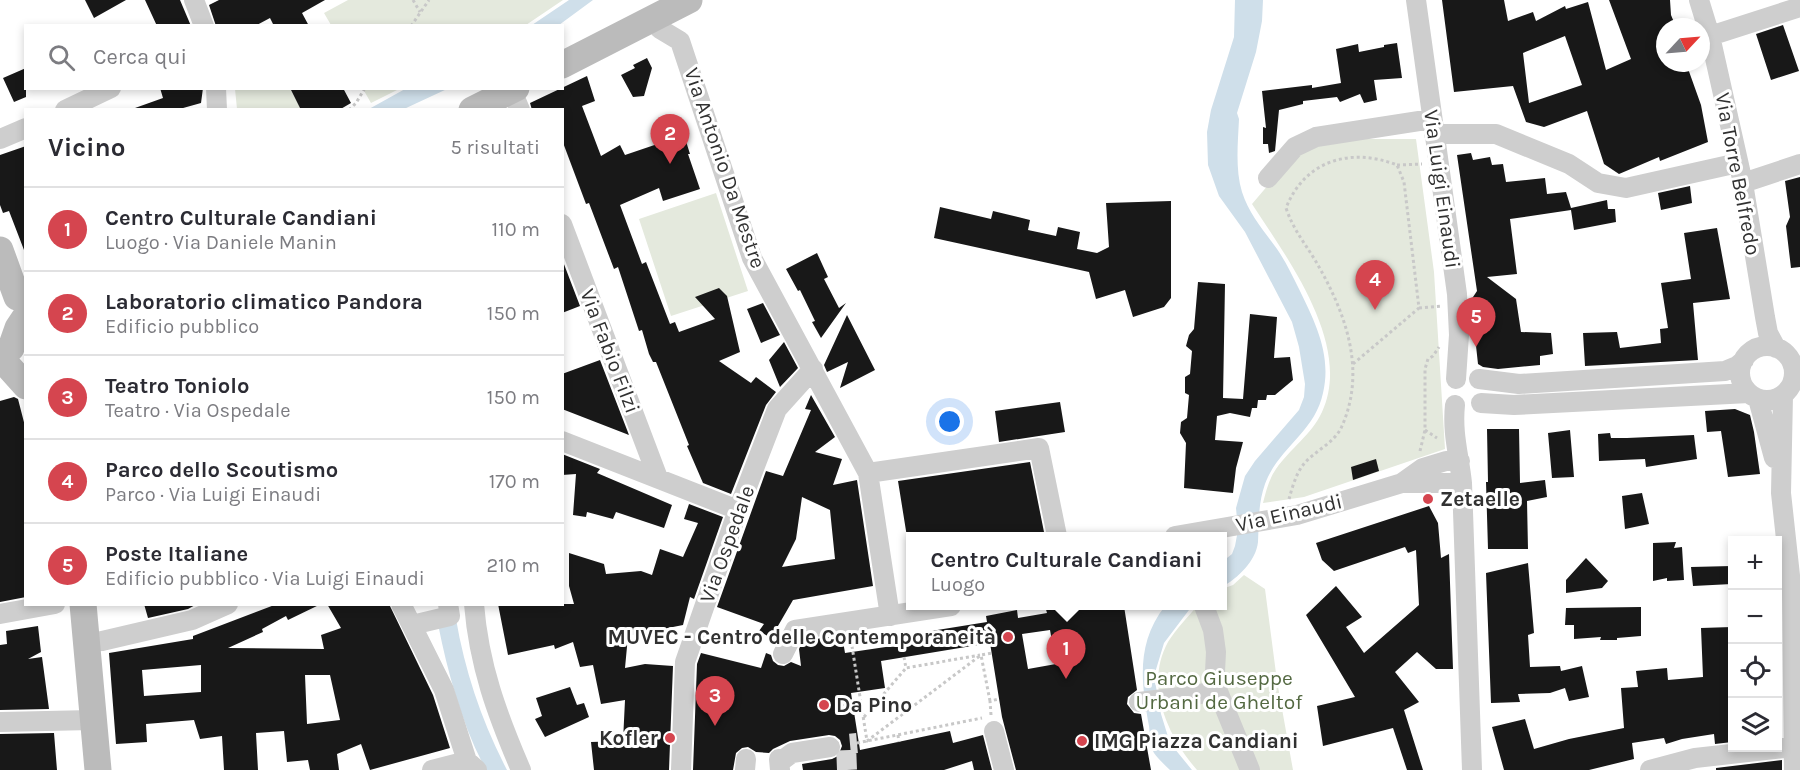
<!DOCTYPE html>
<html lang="it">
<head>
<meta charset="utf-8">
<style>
  :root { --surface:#fff; --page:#f2f2f3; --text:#2b2b33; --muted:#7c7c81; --line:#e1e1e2; --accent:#d5454f }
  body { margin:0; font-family:Karla,sans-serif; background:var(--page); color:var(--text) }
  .controls { position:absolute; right:18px; bottom:18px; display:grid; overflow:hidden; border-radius:0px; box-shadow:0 3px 9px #0003 }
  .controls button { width:54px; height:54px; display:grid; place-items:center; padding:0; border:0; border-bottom:2px solid var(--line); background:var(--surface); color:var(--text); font:30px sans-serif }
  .compass { position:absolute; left:1656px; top:18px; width:54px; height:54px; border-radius:50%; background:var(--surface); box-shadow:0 3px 9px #0003; rotate:64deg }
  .you { position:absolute; left:950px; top:422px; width:21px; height:21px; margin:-15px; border:4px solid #fff; border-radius:50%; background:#1a73e8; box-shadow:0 0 0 9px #1a73e833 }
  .badge { display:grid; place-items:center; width:39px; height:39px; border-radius:50%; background:var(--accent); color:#fff; font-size:20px; font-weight:700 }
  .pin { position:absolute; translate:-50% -50px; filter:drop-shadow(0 2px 3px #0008) }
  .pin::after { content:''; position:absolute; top:32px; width:21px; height:18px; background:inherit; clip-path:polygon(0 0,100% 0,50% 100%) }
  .popup { position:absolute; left:906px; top:532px; width:321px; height:78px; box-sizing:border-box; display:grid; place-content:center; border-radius:0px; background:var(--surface); filter:drop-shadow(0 2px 4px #0005); font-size:20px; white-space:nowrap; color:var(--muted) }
  .popup b { font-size:22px; color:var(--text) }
  .popup::after { content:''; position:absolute; left:50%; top:100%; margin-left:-12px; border:12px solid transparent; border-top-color:var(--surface) }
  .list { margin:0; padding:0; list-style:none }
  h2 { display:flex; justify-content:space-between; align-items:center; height:78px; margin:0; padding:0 24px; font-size:26px }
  h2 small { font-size:20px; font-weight:400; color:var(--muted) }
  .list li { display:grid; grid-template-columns:39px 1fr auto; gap:18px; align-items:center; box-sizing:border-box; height:84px; padding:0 24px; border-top:2px solid var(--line) }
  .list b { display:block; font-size:22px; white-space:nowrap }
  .list p { margin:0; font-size:20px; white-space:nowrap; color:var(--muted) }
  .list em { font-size:20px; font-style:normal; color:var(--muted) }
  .icon { flex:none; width:33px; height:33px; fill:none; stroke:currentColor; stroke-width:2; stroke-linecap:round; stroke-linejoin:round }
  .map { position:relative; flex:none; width:1800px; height:770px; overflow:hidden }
  .search { position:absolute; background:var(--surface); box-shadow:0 3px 9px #0003; left:24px; top:24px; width:540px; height:66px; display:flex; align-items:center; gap:15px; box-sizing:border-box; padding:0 21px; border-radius:0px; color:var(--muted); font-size:22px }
  .panel { position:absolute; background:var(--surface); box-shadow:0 3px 9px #0003; left:24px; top:108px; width:540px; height:498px; border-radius:0px }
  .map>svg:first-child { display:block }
</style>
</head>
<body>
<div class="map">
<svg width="1800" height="770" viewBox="0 0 1800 770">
  <rect width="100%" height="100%" fill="#fff"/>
  <path fill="#e4e9dd" d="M348,0H563L526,25H331L324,13Z
    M235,89H290L301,109H237Z
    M363,89H399L371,103Z
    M1318,139H1416L1434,272L1445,449L1304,497L1263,503C1266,491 1269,479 1276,469C1290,449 1312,434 1322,412C1353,345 1287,258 1252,204L1297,151Z
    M716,193L748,291L671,316L639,219Z
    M1244,575L1265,589L1277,681L1293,770H1197C1168,737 1144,685 1168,642C1176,629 1188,617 1197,606H1222V589L1233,585Z"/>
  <path fill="#cfdfea" d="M569,0H593L559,25H532Z
    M1235,0H1263L1262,21L1256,52L1237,113L1239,119C1238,142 1235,169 1242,192C1249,214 1264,231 1277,249C1286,262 1292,275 1299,289C1315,322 1332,355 1323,393C1315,432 1278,448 1265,484C1258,504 1259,521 1258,542C1256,561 1238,578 1222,587V562L1232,554L1235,546L1238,530L1236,508L1245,476L1255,461L1299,410L1304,397L1305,384L1299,347L1292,322L1245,232L1219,196L1208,165L1207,132L1211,110L1234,37Z
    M405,89H447L404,109H369Z
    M1165,606H1192L1164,643L1154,676L1161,714L1170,743L1192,770H1170C1165,765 1158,759 1154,753C1150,746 1150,734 1149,726C1141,682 1136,643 1165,606Z
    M456,619C465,672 482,722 507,770H486C462,725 448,674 438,624Z"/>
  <path fill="#181818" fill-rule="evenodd" d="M85,0H126L94,18Z
    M145,0H180L191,26H157Z
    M219,0H325L302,13L309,26H274L270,18L255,26H216L209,5Z
    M1442,0H1504L1508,21L1533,12L1536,21L1565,6L1566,9L1588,2L1606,70L1631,59L1609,0H1670L1671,15L1676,27H1665V63H1686L1701,105L1708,142L1660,161L1659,157L1619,174L1604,164L1587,111L1544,127L1526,122L1513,86L1454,92ZM1565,36L1582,85L1529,103L1523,53Z
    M1783,25L1799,71L1771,80L1756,34Z
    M1397,43L1402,78L1374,80L1377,100L1364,103L1360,94L1340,102L1337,97L1303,101V104L1279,110L1275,151L1269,153L1268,144H1263V127L1266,128L1262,91L1312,85V88L1341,83L1336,49L1358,44L1359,52L1384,47V45Z
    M647,58L652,68L644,96L633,97L621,75L635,68L633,65Z
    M26,68V97L14,102L3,78Z
    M587,76L595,101L582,106L601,156L620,145L625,155L684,135L690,154H688L700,189L663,201L659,188L620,205L642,264L646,262L670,324L675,322L679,332L715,319L695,297L719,288L727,296L740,352L719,361L751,383L756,377L776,392L766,405L731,494L703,483L687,446L689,445L656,362H653L649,354L642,330L639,331L618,267L614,269L589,203L586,204L562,140V110H532L530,103Z
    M160,88H203L201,103L176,110H136L135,108L163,98Z
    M290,88H343L351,103L339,110H301Z
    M26,146V250H24L9,211L3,213L0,205V155Z
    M1471,153L1473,160L1490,157L1492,165L1503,164L1506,182L1545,178L1547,194L1566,192L1571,208L1607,200L1608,209H1615L1616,222L1574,230L1571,210L1510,219L1517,274L1487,277L1516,299L1521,332L1551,333L1553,354L1540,356V365L1498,369L1483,367L1478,364L1471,300L1477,291L1457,155Z
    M1800,177V267L1791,268L1786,226L1790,217L1785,181Z
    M1690,186L1692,203L1661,210L1658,193Z
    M1171,201V298L1164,307L1133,317L1125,290L1096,299L1089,272L934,238L940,207L991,219L993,211L1030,220L1028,230L1056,236L1058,227L1080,232L1077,249L1097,253L1109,247L1106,203Z
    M1717,228L1730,299L1693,303L1698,360L1585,366L1583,333L1617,332L1620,348L1661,343L1660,329L1668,328L1661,283L1691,279L1684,233Z
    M817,253L828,277L824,279L839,308L846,303L821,338L812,322L815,321L800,290L798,291L786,269Z
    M562,259L580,306L562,313Z
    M1198,282L1225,284L1223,398L1243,399L1250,314L1277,317L1274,358L1290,357L1293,380L1275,395H1267L1266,400H1258L1257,408H1252L1250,417L1230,413L1217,416L1215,440L1243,442L1236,468L1233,493L1184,488L1186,443L1180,433L1181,422L1187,418L1189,395L1185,393V377L1190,374L1192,351L1186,346L1189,335L1194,329Z
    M763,303L780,335L761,343L747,309Z
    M847,315L875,370L840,388L848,362L827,372L824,365Z
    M784,342L798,368L780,387L769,360Z
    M600,360L629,435L562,409V374Z
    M811,395L835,437L815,452L842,459L833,485L857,480L873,586L793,600L771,638L759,631L764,624L717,607L766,471L783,476L811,410L805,409ZM802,497L830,510L835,559L782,567L796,539Z
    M14,397L18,399L26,430V597L0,602V401Z
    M1060,402L1065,432L999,442L995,411Z
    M1735,409L1750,415L1754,432L1760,474L1728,477L1721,431L1707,432L1705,411Z
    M1487,429H1519L1520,483L1545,480L1547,497L1527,501L1528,549H1488L1486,482H1488Z
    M1570,430L1574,477L1552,478L1548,433Z
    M1610,433L1611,438H1627L1694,435L1697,459L1646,467L1645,459L1599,461L1598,434Z
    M562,454L600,469L597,473L672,505L664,528L616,512L613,519L587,512L586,517L573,515L576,474L562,475Z
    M1376,459L1379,471L1353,480L1351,467Z
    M1030,462L1045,537H907L898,481Z
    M1642,493L1649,524L1625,529L1622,496Z
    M689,504L723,517L694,599L690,597L683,625L628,636L625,668L645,664L673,666L669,770H594L591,742L623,741L625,700L601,704L593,665L580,667L573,642L555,649L554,645L508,655L498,604H574L569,586V553L604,564L606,574L641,571L652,575L660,549L683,557L698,523L684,519Z
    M1429,506L1438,523L1441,558L1449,554L1453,669H1436L1417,652L1395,672L1419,702L1404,710L1423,770H1407L1393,728L1323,746L1317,706L1355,697L1306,615L1336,586L1362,617L1346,627L1364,653L1419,605L1416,550L1408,553L1405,547L1334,571L1322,560L1316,543Z
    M1676,542L1674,548L1682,547L1684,580L1667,581V578L1653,581V543Z
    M1586,558L1608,581L1602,588L1566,593V580Z
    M1528,563L1534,633L1528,635L1530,667L1560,666L1561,671L1582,666L1589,697L1569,701L1565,688L1550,693L1518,694L1520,702L1491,703L1486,573Z
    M1732,566V584L1693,586L1691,567Z
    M144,604H197L188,609L148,618Z
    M277,604H321L288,620L286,616L262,629L263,632L228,648L324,649L321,635L341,628L327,604H389L433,695L450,748L370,770L361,744L337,754L339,770H310L308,760L287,762L284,731L256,733L258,770H224L222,736L200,739L194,720L146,724L147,742L116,744L109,653L193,639V636ZM201,665V692L144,696L142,670ZM305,675H330L340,720L307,724Z
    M1045,606H1124L1137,690L1128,697L1127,704L1134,713L1141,714L1151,770H1016L1002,717L990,643L881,661L885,688L851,693L860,750L950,731L953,743L983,735L992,770H974L972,761L944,770H803L802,764L832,759L838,756L842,746L840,740L835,736L829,735L790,741L773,749L769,753L756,752L748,747L742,748L736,753L733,770H693L697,664L701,653L761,668L766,653L771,655L773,661L778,665L784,666L791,662L801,666L799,649L803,641L842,635L845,653L933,640L931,631L987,622L986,616L1017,610L1018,618L1047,613ZM1050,630L1056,664L1028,669L1022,634Z
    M1641,607V636L1617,638V640H1600L1601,637L1574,639V625H1565L1566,608Z
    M38,626L41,652L28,659L42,657L49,709L0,710V645L7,644L6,631Z
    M1732,627V742L1715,744L1714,734L1682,739L1666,744L1664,738L1632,743L1634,759L1589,770H1504L1492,727L1525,719L1534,749L1569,739L1624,728L1621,688L1638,687L1636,671L1667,668L1668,680L1703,677L1701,628Z
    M570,687L577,705L584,703L589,717L545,737L535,719L542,716L536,698Z
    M54,733L57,770H0V734Z
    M1782,760V770H1716V768Z"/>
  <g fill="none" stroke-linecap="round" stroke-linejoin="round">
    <path stroke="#d6d6d6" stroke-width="20" stroke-dasharray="20 10" stroke-linecap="butt" d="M847,770L846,744L857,743"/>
    <path stroke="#c8c8c8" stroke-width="3" stroke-dasharray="3 3" stroke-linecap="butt" d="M413,0L420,12
      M411,26L429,0
      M349,110L356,103L365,88
      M1397,165L1422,164
      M1419,308L1442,306
      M1425,430L1437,438
      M1420,451L1425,430V369L1428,359L1433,356L1439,347
      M1289,499C1292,488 1296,474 1303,465C1314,451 1335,443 1342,426C1367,369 1345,311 1315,260C1304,242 1293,229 1286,208C1305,160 1351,147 1397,165L1404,182L1419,308L1353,364
      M851,640L867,741L981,655
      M904,657L906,668L980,655
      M990,701L981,655L992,653
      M991,715L990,701L999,699
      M864,717L906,668
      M898,735L899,742
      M857,743L982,718"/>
    <path stroke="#cecece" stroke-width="20" d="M194,0L204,26
      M1416,0L1457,294L1459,335L1456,379
      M1699,0L1710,36L1743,183L1765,317L1768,333L1776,348
      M660,29L680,41L752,258L868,473
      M1710,36L1800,7
      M216,88L217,110
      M512,91L520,110
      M65,110L111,88
      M1434,134H1496L1569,164L1598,183L1626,188L1738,163
      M0,139L26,128
      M1268,178L1295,147L1316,137L1432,119
      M1743,183L1800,164
      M562,224L658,478
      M1740 373a27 27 0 1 1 54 0a27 27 0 1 1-54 0Z
      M1479,379L1519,384L1725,371L1737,366L1744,360
      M1783,395L1781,493L1792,594L1794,770
      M1758,399L1774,458
      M1481,403L1514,405L1749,393
      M1455,405C1452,433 1459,455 1462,483L1472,770
      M562,441L738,510
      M1402,483H1462
      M1175,536L1297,515L1402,483L1423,468L1446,461H1460
      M401,604L444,690L467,761L477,770
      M474,604C479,666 497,714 521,770
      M1204,606L1213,630L1216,652L1215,672L1217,689L1250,770
      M0,614L55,604
      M890,616L868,473L1039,448L1057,536
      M412,625L450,616L448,604
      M88,642L102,641L192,620L228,604
      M783,654L795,630L951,606
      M1139,702L1197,695L1217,689
      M0,722L92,720
      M994,731L1004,770
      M432,770L467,761
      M681,770L685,662L738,510L777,409L813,369
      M745,770L746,759
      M780,770L779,759H784L792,753L830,747
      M1650,770L1695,758L1793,747"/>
    <path stroke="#bbb" stroke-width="27" d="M562,65L689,0
      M472,110L516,88
      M0,250L17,297
      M0,353L11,348L18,328L26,316
      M0,357L26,386
      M83,604L98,770"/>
  </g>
  <g fill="#d5454f" stroke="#fff" stroke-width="2">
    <circle cx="1428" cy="499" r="6"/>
    <circle cx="1008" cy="637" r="6"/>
    <circle cx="824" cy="705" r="6"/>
    <circle cx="670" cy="738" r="6"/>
    <circle cx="1082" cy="741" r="6"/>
  </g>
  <g text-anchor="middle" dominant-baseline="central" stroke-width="6" stroke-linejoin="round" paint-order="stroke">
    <g font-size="21" fill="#313131" stroke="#fff">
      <text transform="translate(725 168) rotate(71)">Via Antonio Da Mestre</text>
      <text transform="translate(1738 174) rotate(79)">Via Torre Belfredo</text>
      <text transform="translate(1442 189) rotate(82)">Via Luigi Einaudi</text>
      <text transform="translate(610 351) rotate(69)">Via Fabio Filzi</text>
      <text transform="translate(1289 513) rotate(-13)">Via Einaudi</text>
      <text transform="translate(727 544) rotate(-70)">Via Ospedale</text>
    </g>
    <g font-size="21" font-weight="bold" fill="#313131" stroke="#fff" text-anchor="start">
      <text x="1440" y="499">Zetaelle</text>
      <text x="996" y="637" text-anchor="end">MUVEC - Centro delle Contemporaneità</text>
      <text x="836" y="705">Da Pino</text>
      <text x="658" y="738" text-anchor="end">Kofler</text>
      <text x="1094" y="741">IMG Piazza Candiani</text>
    </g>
    <g font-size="21" fill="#546942" stroke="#fff">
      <text x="1219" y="678">Parco Giuseppe<tspan x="1219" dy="24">Urbani de Gheltof</tspan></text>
    </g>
  </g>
</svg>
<div class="controls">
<button>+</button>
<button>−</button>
<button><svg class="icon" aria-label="locate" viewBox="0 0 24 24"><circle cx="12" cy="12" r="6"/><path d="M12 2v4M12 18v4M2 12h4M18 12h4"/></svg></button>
<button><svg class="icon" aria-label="layers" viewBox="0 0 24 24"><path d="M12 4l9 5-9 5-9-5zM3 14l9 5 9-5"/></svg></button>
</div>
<svg class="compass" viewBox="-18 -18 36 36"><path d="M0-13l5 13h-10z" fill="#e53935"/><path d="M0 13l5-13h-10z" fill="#7c7c81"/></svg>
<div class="you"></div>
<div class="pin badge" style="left:1066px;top:679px">1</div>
<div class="popup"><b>Centro Culturale Candiani</b>Luogo</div>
<div class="pin badge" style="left:670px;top:164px">2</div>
<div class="pin badge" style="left:715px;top:726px">3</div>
<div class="pin badge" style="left:1375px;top:310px">4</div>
<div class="pin badge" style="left:1476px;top:347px">5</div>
<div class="search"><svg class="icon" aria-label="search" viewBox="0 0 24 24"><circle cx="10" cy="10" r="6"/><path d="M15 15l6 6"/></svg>Cerca qui</div>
<section class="panel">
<h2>Vicino<small>5 risultati</small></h2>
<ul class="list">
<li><span class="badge">1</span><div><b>Centro Culturale Candiani</b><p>Luogo · Via Daniele Manin</p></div><em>110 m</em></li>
<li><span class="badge">2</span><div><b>Laboratorio climatico Pandora</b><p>Edificio pubblico</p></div><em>150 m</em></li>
<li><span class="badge">3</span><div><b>Teatro Toniolo</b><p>Teatro · Via Ospedale</p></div><em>150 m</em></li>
<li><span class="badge">4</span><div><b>Parco dello Scoutismo</b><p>Parco · Via Luigi Einaudi</p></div><em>170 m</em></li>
<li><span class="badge">5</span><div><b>Poste Italiane</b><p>Edificio pubblico · Via Luigi Einaudi</p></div><em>210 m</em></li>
</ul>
</section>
</div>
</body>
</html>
